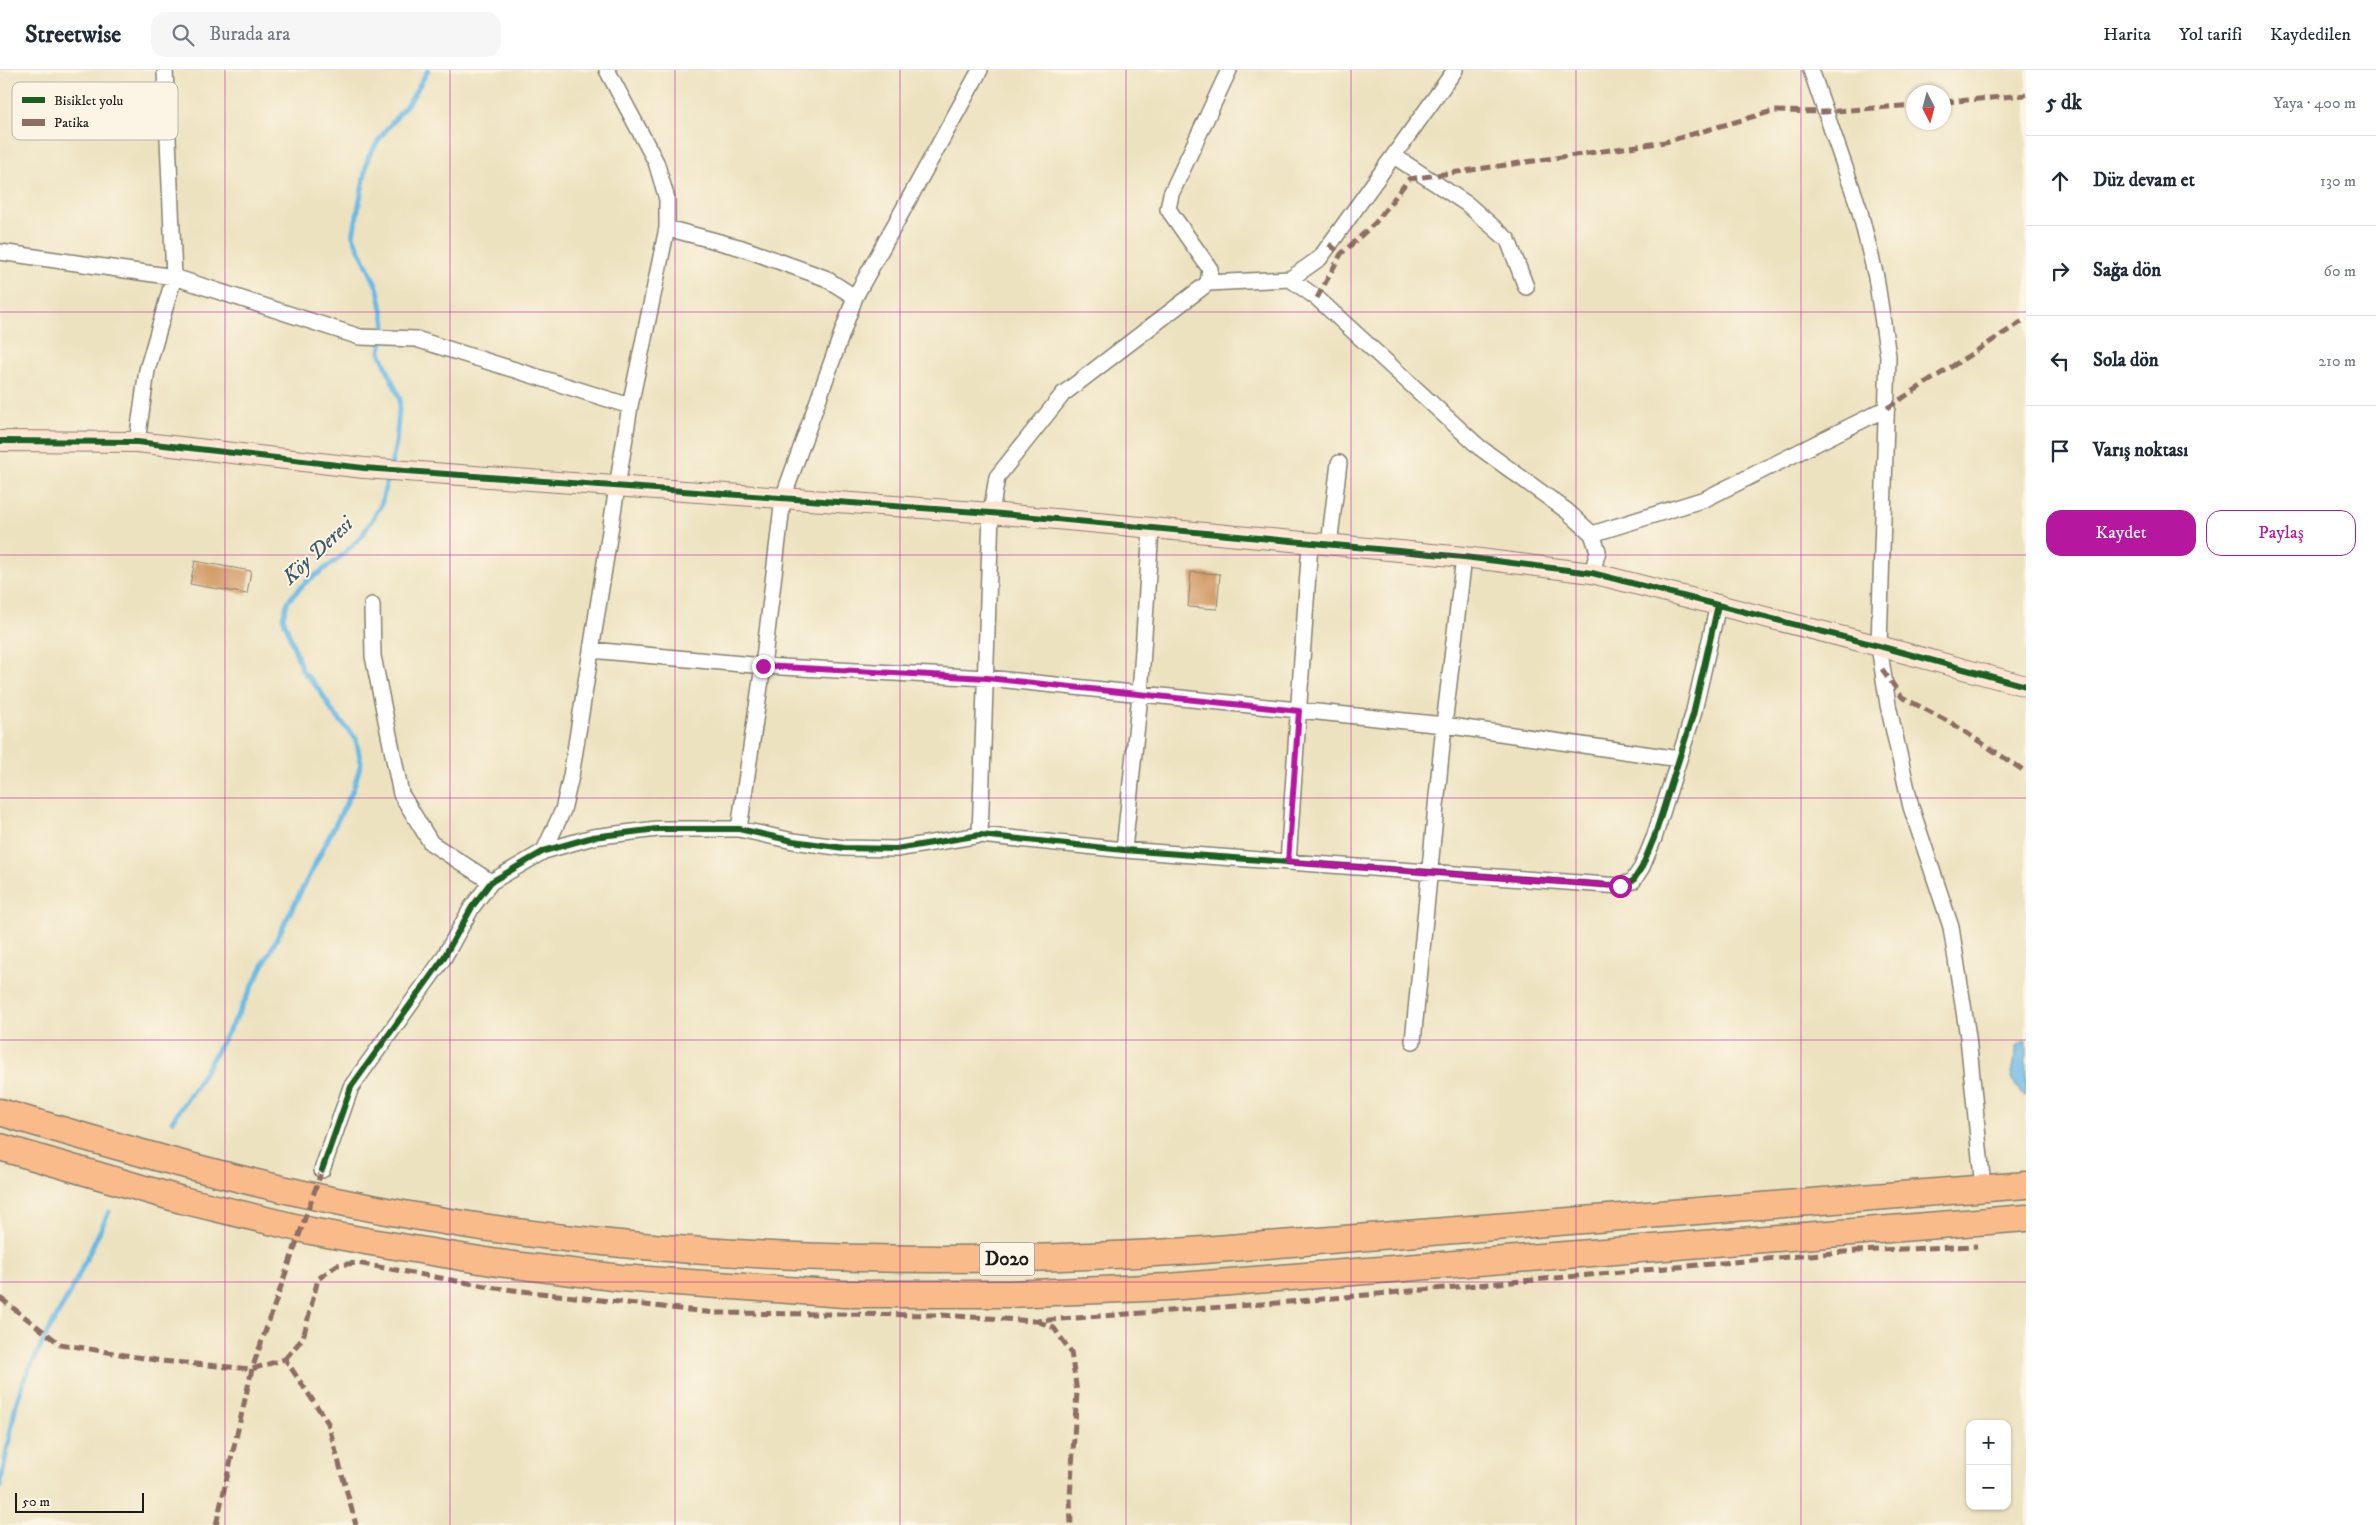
<!DOCTYPE html>
<html lang="tr">
<head>
<meta charset="utf-8">
<style>
  :root { --surface:#fff; --page:#f6f6f7; --text:#1f2937; --muted:#747a83; --line:#e0e1e3; --accent:#b5179e }
  body { margin:0; font-family:"IM FELL DW Pica",serif; background:var(--page); color:var(--text) }
  .controls { position:absolute; right:15px; bottom:15px; display:grid; overflow:hidden; border-radius:10px; box-shadow:0 1px 4px #0004 }
  .controls button { width:45px; height:45px; display:grid; place-items:center; padding:0; border:0; border-bottom:1px solid var(--line); background:var(--surface); color:var(--text); font:25px sans-serif }
  .compass { position:absolute; left:1906px; top:15px; width:45px; height:45px; border-radius:50%; background:var(--surface); box-shadow:0 1px 4px #0004; rotate:174deg }
  .scale { position:absolute; left:15px; bottom:12px; width:129px; box-sizing:border-box; padding-left:5px; border:2px solid #1c1c1c; border-top:0; font-size:14px; line-height:18px; white-space:nowrap; color:#1c1c1c; -webkit-text-stroke:4px #fcf5e5; paint-order:stroke }
  .stop { position:absolute; width:15px; height:15px; margin:-11px; border:4px solid #b5179e; border-radius:50%; background:#fff }
  .stop.end { background:#b5179e; border-color:#fff; box-shadow:0 1px 5px #0008 }
  .list { margin:0; padding:0; list-style:none }
  h2 { display:flex; justify-content:space-between; align-items:center; height:65px; margin:0; padding:0 20px; font-size:21px }
  h2 small { font-size:16px; font-weight:400; color:var(--muted) }
  .list li { display:grid; grid-template-columns:32px 1fr auto; gap:15px; align-items:center; box-sizing:border-box; height:90px; padding:0 20px; border-top:1px solid var(--line) }
  .list b { display:block; font-size:19px; white-space:nowrap }
  .list em { font-size:16px; font-style:normal; color:var(--muted) }
  .actions { display:flex; gap:10px; padding:15px 20px }
  .actions a { flex:1; padding:11px 0; border:1px solid var(--accent); border-radius:15px; text-align:center; font-size:18px; color:var(--accent) }
  .actions .main { background:var(--accent); color:#fff }
  .icon { flex:none; width:28px; height:28px; fill:none; stroke:currentColor; stroke-width:2; stroke-linecap:round; stroke-linejoin:round }
  .map { position:relative; flex:none; width:2026px; height:1455px; overflow:hidden }
  header { display:flex; align-items:center; gap:30px; box-sizing:border-box; height:70px; padding:0 25px; background:var(--surface); border-bottom:1px solid var(--line) }
  header strong { font-size:24px }
  nav { display:flex; gap:28px; margin-inline-start:auto; font-size:18px }
  .search { width:350px; height:45px; background:var(--page); display:flex; align-items:center; gap:12px; box-sizing:border-box; padding:0 18px; border-radius:15px; color:var(--muted); font-size:19px }
  main { display:flex }
  aside { flex:1; background:var(--surface) }
  .map>svg:first-child { display:block }
</style>
</head>
<body>
<header>
<strong>Streetwise</strong>
<div class="search"><svg class="icon" aria-label="search" viewBox="0 0 24 24"><circle cx="10" cy="10" r="6"/><path d="M15 15l6 6"/></svg>Burada ara</div>
<nav><a>Harita</a><a>Yol tarifi</a><a>Kaydedilen</a></nav>
</header>
<main>
<div class="map">
<svg width="2026" height="1455" viewBox="0 0 2026 1455">
  <rect width="100%" height="100%" fill="#fcf5e5"/>
  <filter id="ink" filterUnits="userSpaceOnUse"><feTurbulence type="fractalNoise" baseFrequency=".02" numOctaves="2"/><feDisplacementMap in="SourceGraphic" scale="10" xChannelSelector="R" yChannelSelector="G"/><feConvolveMatrix kernelMatrix="1 2 1 2 8 2 1 2 1" color-interpolation-filters="sRGB"/></filter>
  <filter id="wash" filterUnits="userSpaceOnUse"><feTurbulence type="fractalNoise" baseFrequency=".0096" numOctaves="4" result="noise"/><feDisplacementMap in="SourceGraphic" scale="20" xChannelSelector="R" yChannelSelector="G"/><feGaussianBlur stdDeviation="1.12" result="paint"/><feColorMatrix in="noise" values="0 0 0 0 0 0 0 0 0 0 0 0 0 0 0 0 0 1.4 0 .05"/><feComposite in="paint" operator="in"/></filter>
  <g filter="url(#wash)">
    <rect width="100%" height="100%" fill="#ede2c0"/>
    <path fill="#6abae5" stroke="#436b80" d="M2026,970V1026L2021,1024L2011,1008L2017,976Z"/>
    <g fill="none" stroke-linecap="round" stroke-linejoin="round">
      <path stroke="#6abae5" stroke-width="5" d="M391,395L396,373L400,329L380,282L385,254L378,219L353,166L368,87L383,64L412,28L428,0
        M172,1051L198,1013L236,948L353,720L361,693L356,669L332,641L321,622L302,600L283,547L288,531L306,512L337,490L362,466L381,435L389,403
        M0,1417L16,1334L25,1308L46,1265L71,1221L109,1142"/>
    </g>
    <g id="blocks">
      <path fill="#d19963" d="M195,491L251,501L247,524L190,514Z
        M1191,502L1220,504L1217,539L1188,537Z"/>
    </g>
  </g>
  <g filter="url(#ink)">
    <use href="#blocks" fill-opacity="0" stroke="#847f6e" stroke-width="1"/>
    <g fill="none" stroke-linecap="round" stroke-linejoin="round">
      <g stroke="#847f6e" stroke-width="18">
        <path id="street" d="M607,0L656,92L667,129V158L742,178L825,208L855,227
          M1811,0L1859,138L1876,207L1888,286L1879,576L1888,635L1911,737L1951,857L1968,967L1983,1118
          M1394,86L1467,134L1508,170L1526,217
          M0,182L174,207L360,267L416,269L630,336
          M1290,209L1320,188L1455,0
          M1208,213L1210,199L1168,139L1171,124L1229,0
          M137,372L147,300L174,207L165,0
          M1592,464L1705,429L1887,338
          M1329,475L1339,393
          M372,535L373,586L401,724L431,773L491,812
          M591,580L763,596L987,608L1444,655L1679,689
          M739,759L763,596L783,428L855,227L980,0
          M980,765L991,443L997,407L1063,324L1208,213L1290,209L1317,228L1479,377L1567,441L1592,464L1598,481L1592,503
          M1124,780L1140,625L1151,459
          M544,781L563,740L571,706L630,336L667,158
          M1288,792L1310,474
          M1413,971L1444,655L1464,487
          M322,1100L351,1017L443,889L472,837L491,812L544,781L593,767L657,759H739L793,771L844,778L896,779L980,765L1124,780L1620,816L1633,811L1642,797L1654,768L1693,645L1718,535"/>
      </g>
      <g stroke="#847f6e" stroke-width="22">
        <path id="secondary" d="M0,371L137,372L364,398L991,443L1464,487L1592,503L1879,576L2026,616"/>
      </g>
      <g stroke="#847f6e" stroke-width="29">
        <path id="highway" d="M0,1042C114,1076 229,1109 346,1133C624,1190 909,1198 1191,1181L2026,1115
          M0,1077L182,1130L311,1161L371,1172L498,1193L621,1208L844,1224H1009L1168,1217L2026,1148"/>
      </g>
      <use href="#street" stroke="#fff" stroke-width="15"/>
      <use href="#secondary" stroke="#fde4d1" stroke-width="20"/>
      <use href="#highway" stroke="#fabb8b" stroke-width="26"/>
      <path stroke="#8d6e63" stroke-width="5" stroke-dasharray="10 5" stroke-linecap="butt" d="M1944,32L2026,25
        M1329,174L1341,184
        M1317,228L1341,184L1375,153L1409,109L1665,72L1773,41L1824,42L1914,35
        M1887,338L2026,249
        M1882,599L1902,627L1953,654L2026,702
        M0,1228L60,1274L161,1291L252,1299L285,1289L328,1353L356,1455
        M1037,1251L1054,1258L1071,1282L1077,1322L1070,1427L1071,1455
        M285,1289L303,1268L318,1209L337,1195L357,1193L496,1218L715,1243L940,1245L1035,1251L1289,1232L1855,1181L1977,1176
        M216,1455L252,1299L322,1100"/>
      <g stroke="#fcf5e5" stroke-width="9">
        <path id="cycleway" d="M0,371L137,372L364,398L991,443L1464,487L1592,503L1879,576L2026,616
          M322,1100L351,1017L443,889L472,837L491,812L544,781L593,767L657,759H739L793,771L844,778L896,779L980,765L1124,780L1620,816L1633,811L1642,797L1654,768L1693,645L1718,535"/>
      </g>
      <use href="#cycleway" stroke="#1b5e20" stroke-width="6"/>
    </g>
  </g>
  <g fill="none" stroke-linecap="round" stroke-linejoin="round" filter="url(#ink)">
    <path stroke="#b5179e" stroke-width="6" d="M763,596L987,608L1299,641L1288,792L1620,816"/>
  </g>
  <path fill="none" stroke="#b5179e" stroke-width="1" stroke-opacity="0.55" d="M225,0V1455M450,0V1455M675,0V1455M900,0V1455M1126,0V1455M1351,0V1455M1576,0V1455M1801,0V1455M0,242H2026M0,485H2026M0,728H2026M0,970H2026M0,1212H2026"/>
  <g text-anchor="middle" dominant-baseline="central" stroke-width="4" stroke-linejoin="round" paint-order="stroke">
    <rect fill="#fcf5e5" stroke="#5f5d58" stroke-width="1" x="979.5" y="1172.5" width="55" height="33" rx="4"/>
    <g font-size="19" font-weight="bold" fill="#1c1c1c">
      <text x="1007" y="1189">D020</text>
    </g>
    <g font-size="21" font-style="italic" fill="#3b5b6c" stroke="#fcf5e5">
      <text transform="translate(318 481) rotate(-43)">Köy Deresi</text>
    </g>
  </g>
  <rect x="12" y="12" width="166" height="58" rx="8" fill="#fcf5e5" stroke="#b9b4a9" stroke-width="1"/>
  <rect x="22" y="27" width="23" height="6" fill="#1b5e20"/>
  <rect x="22" y="49" width="23" height="7" fill="#8d6e63"/>
  <g font-size="14" fill="#1c1c1c">
    <text x="54" y="35">Bisiklet yolu</text>
    <text x="54" y="57">Patika</text>
  </g>
</svg>
<div class="controls">
<button>+</button>
<button>−</button>
</div>
<svg class="compass" viewBox="-18 -18 36 36"><path d="M0-13l5 13h-10z" fill="#e53935"/><path d="M0 13l5-13h-10z" fill="#747a83"/></svg>
<div class="scale">50 m</div>
<div class="stop" style="left:1620px;top:816px"></div>
<div class="stop end" style="left:763px;top:596px"></div>
</div>
<aside>
<h2>5 dk<small>Yaya · 400 m</small></h2>
<ul class="list">
<li><svg class="icon" aria-label="ahead" viewBox="0 0 24 24"><path d="M12 20V5M6 11l6-6 6 6"/></svg><div><b>Düz devam et</b></div><em>130 m</em></li>
<li><svg class="icon" aria-label="right" viewBox="0 0 24 24"><path d="M7 20v-9h11M14 6l5 5-5 5"/></svg><div><b>Sağa dön</b></div><em>60 m</em></li>
<li><svg class="icon" aria-label="left" viewBox="0 0 24 24"><path d="M17 20v-9H6M10 6l-5 5 5 5"/></svg><div><b>Sola dön</b></div><em>210 m</em></li>
<li><svg class="icon" aria-label="arrive" viewBox="0 0 24 24"><path d="M6 21V4h12l-3 4 3 4H6"/></svg><div><b>Varış noktası</b></div></li>
</ul>
<div class="actions"><a class="main">Kaydet</a><a>Paylaş</a></div>
</aside>
</main>
</body>
</html>
